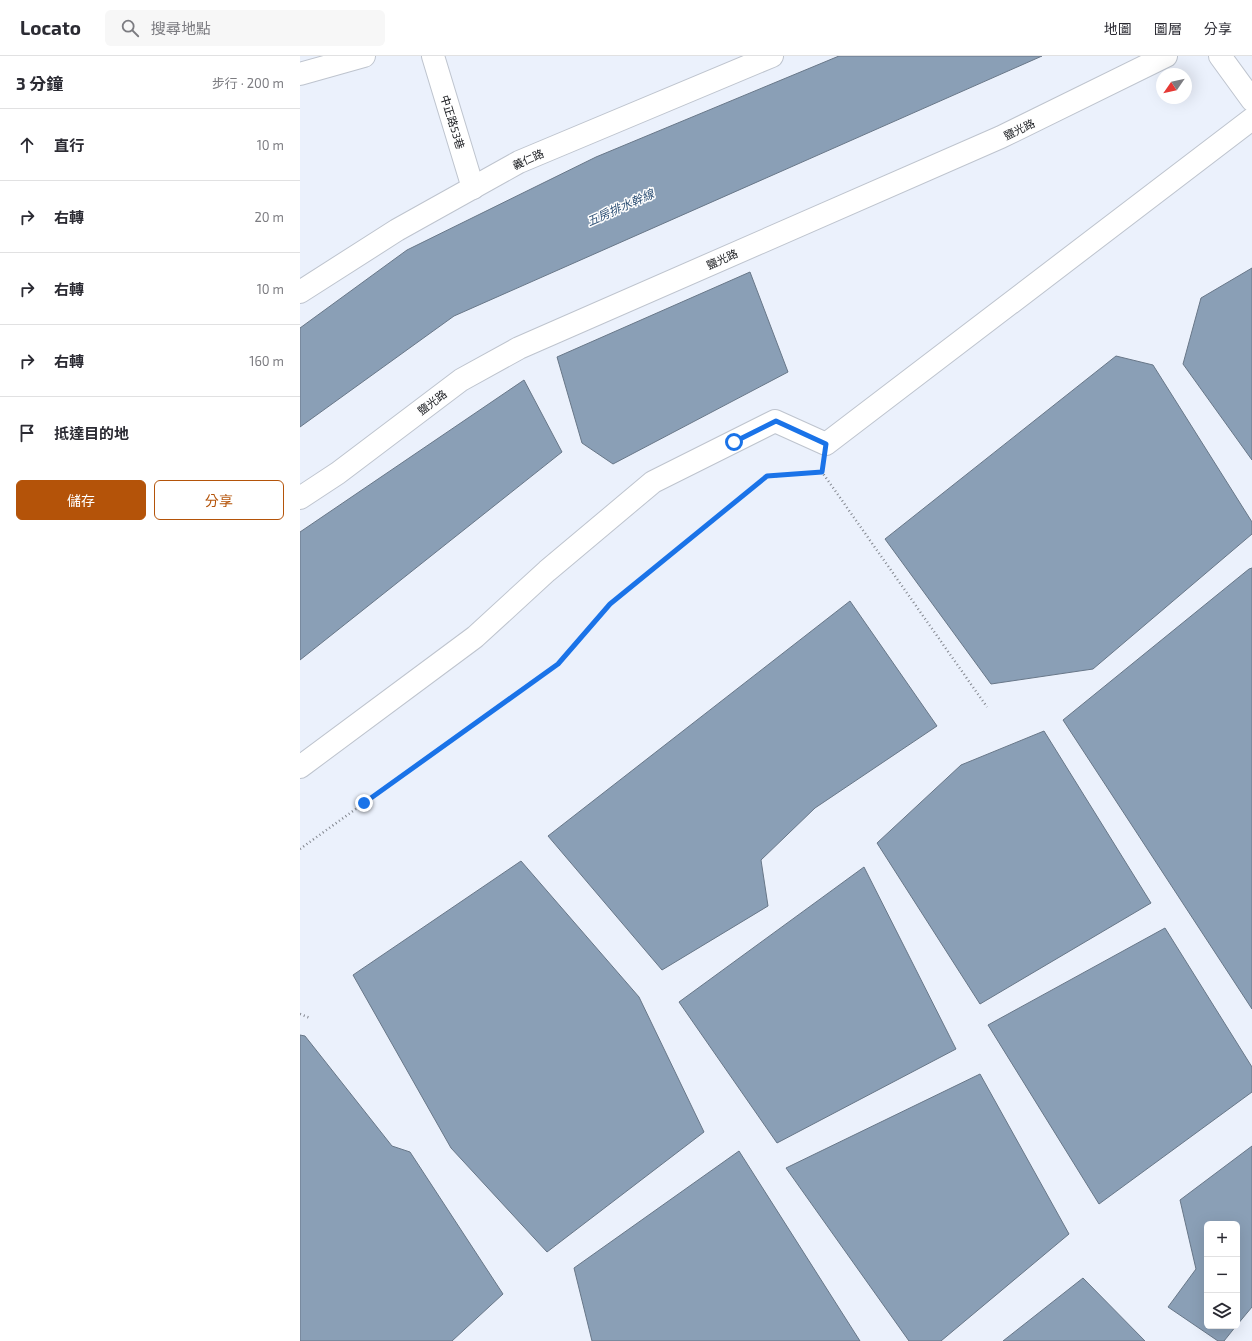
<!DOCTYPE html>
<html lang="zh-TW">
<head>
<meta charset="utf-8">
<style>
  :root { --surface:#fff; --page:#f7f7f7; --text:#2b2b33; --muted:#7c7c81; --line:#e1e1e2; --accent:#b45309 }
  body { margin:0; font-family:"Exo 2","Noto Sans TC",sans-serif; background:var(--page); color:var(--text) }
  .controls { position:absolute; right:12px; bottom:12px; display:grid; overflow:hidden; border-radius:6px; box-shadow:0 4px 16px #0002 }
  .controls button { width:36px; height:36px; display:grid; place-items:center; padding:0; border:0; border-bottom:1px solid var(--line); background:var(--surface); color:var(--text); font:20px sans-serif }
  .compass { position:absolute; left:856px; top:12px; width:36px; height:36px; border-radius:50%; background:var(--surface); box-shadow:0 4px 16px #0002; rotate:236deg }
  .stop { position:absolute; width:12px; height:12px; margin:-9px; border:3px solid #1a73e8; border-radius:50%; background:#fff }
  .stop.end { background:#1a73e8; border-color:#fff; box-shadow:0 1px 4px #0008 }
  .list { margin:0; padding:0; list-style:none }
  h2 { display:flex; justify-content:space-between; align-items:center; height:52px; margin:0; padding:0 16px; font-size:17px }
  h2 small { font-size:13px; font-weight:400; color:var(--muted) }
  .list li { display:grid; grid-template-columns:26px 1fr auto; gap:12px; align-items:center; box-sizing:border-box; height:72px; padding:0 16px; border-top:1px solid var(--line) }
  .list b { display:block; font-size:15px; white-space:nowrap }
  .list em { font-size:13px; font-style:normal; color:var(--muted) }
  .actions { display:flex; gap:8px; padding:12px 16px }
  .actions a { flex:1; padding:9px 0; border:1px solid var(--accent); border-radius:6px; text-align:center; font-size:14px; color:var(--accent) }
  .actions .main { background:var(--accent); color:#fff }
  .icon { flex:none; width:22px; height:22px; fill:none; stroke:currentColor; stroke-width:2; stroke-linecap:round; stroke-linejoin:round }
  .map { position:relative; flex:none; width:952px; height:1285px; overflow:hidden }
  header { display:flex; align-items:center; gap:24px; box-sizing:border-box; height:56px; padding:0 20px; background:var(--surface); border-bottom:1px solid var(--line) }
  header strong { font-size:19px }
  nav { display:flex; gap:22px; margin-inline-start:auto; font-size:14px }
  .search { width:280px; height:36px; background:var(--page); display:flex; align-items:center; gap:10px; box-sizing:border-box; padding:0 14px; border-radius:6px; color:var(--muted); font-size:15px }
  main { display:flex }
  aside { flex:1; background:var(--surface) }
  .map>svg:first-child { display:block }
</style>
</head>
<body>
<header>
<strong>Locato</strong>
<div class="search"><svg class="icon" aria-label="search" viewBox="0 0 24 24"><circle cx="10" cy="10" r="6"/><path d="M15 15l6 6"/></svg>搜尋地點</div>
<nav><a>地圖</a><a>圖層</a><a>分享</a></nav>
</header>
<main>
<aside>
<h2>3 分鐘<small>步行 · 200 m</small></h2>
<ul class="list">
<li><svg class="icon" aria-label="ahead" viewBox="0 0 24 24"><path d="M12 20V5M6 11l6-6 6 6"/></svg><div><b>直行</b></div><em>10 m</em></li>
<li><svg class="icon" aria-label="right" viewBox="0 0 24 24"><path d="M7 20v-9h11M14 6l5 5-5 5"/></svg><div><b>右轉</b></div><em>20 m</em></li>
<li><svg class="icon" aria-label="right" viewBox="0 0 24 24"><path d="M7 20v-9h11M14 6l5 5-5 5"/></svg><div><b>右轉</b></div><em>10 m</em></li>
<li><svg class="icon" aria-label="right" viewBox="0 0 24 24"><path d="M7 20v-9h11M14 6l5 5-5 5"/></svg><div><b>右轉</b></div><em>160 m</em></li>
<li><svg class="icon" aria-label="arrive" viewBox="0 0 24 24"><path d="M6 21V4h12l-3 4 3 4H6"/></svg><div><b>抵達目的地</b></div></li>
</ul>
<div class="actions"><a class="main">儲存</a><a>分享</a></div>
</aside>
<div class="map">
<svg width="952" height="1285" viewBox="0 0 952 1285">
  <rect width="100%" height="100%" fill="#ebf1fc"/>
  <path fill="#8a9fb6" stroke="#687788" d="M539,0H742L154,260L0,371V272L107,194L296,101Z
    M952,212V404L883,308L901,242Z
    M450,216L488,316L313,408L282,387L257,301Z
    M816,300L853,309L952,466V478L793,613L691,628L585,483Z
    M224,324L262,396L0,604V476Z
    M952,512V953L763,664L949,513Z
    M550,545L637,670L515,752L461,804L468,850L362,914L248,780Z
    M744,675L851,847L680,948L577,787L661,709Z
    M221,805L339,941L404,1076L247,1196L151,1092L53,919Z
    M564,811L656,993L477,1087L379,946Z
    M865,872L952,1011V1036L799,1148L688,969Z
    M0,979L5,980L92,1090L110,1096L203,1238L152,1285H0Z
    M680,1018L769,1178L641,1285H609L486,1112Z
    M952,1090V1251L937,1269V1168H907V1270H936L924,1285H918L868,1251L896,1213L880,1144Z
    M439,1095L560,1285H292L274,1212Z
    M783,1222L845,1285H703Z"/>
  <g fill="none" stroke-linecap="round" stroke-linejoin="round">
    <g stroke="#bec4ce" stroke-width="24">
      <path id="minor" d="M133,0L173,132
        M920,0L952,44
        M0,18L64,0
        M0,442L38,417L161,324L219,292L701,81L866,0
        M0,711L175,581L247,515L353,426L475,365L526,388L952,63"/>
    </g>
    <g stroke="#bec4ce" stroke-width="24">
      <path id="tertiary" d="M0,236L97,174L219,106L472,0"/>
    </g>
    <path stroke="#82868e" stroke-width="2.5" stroke-dasharray="1 3" stroke-linecap="butt" d="M523,411L522,416L687,651
      M0,793L258,608L311,548L467,421L522,416
      M0,958L10,962"/>
    <use href="#minor" stroke="#fff" stroke-width="22"/>
    <use href="#tertiary" stroke="#fff" stroke-width="22"/>
  </g>
  <g fill="none" stroke-linecap="round" stroke-linejoin="round">
    <path stroke="#1a73e8" stroke-width="5" d="M64,747L258,608L310,548L467,420L522,416L526,388L476,365L434,386"/>
  </g>
  <g text-anchor="middle" dominant-baseline="central" stroke-width="3" stroke-linejoin="round" paint-order="stroke">
    <g font-size="11" fill="#181a1e" stroke="#fefefe">
      <text transform="translate(153 66) rotate(73)">中正路53巷</text>
      <text transform="translate(719 73) rotate(-26)">鹽光路</text>
      <text transform="translate(228 103) rotate(-24)">義仁路</text>
      <text transform="translate(422 203) rotate(-24)">鹽光路</text>
      <text transform="translate(132 346) rotate(-37)">鹽光路</text>
    </g>
    <g font-size="12" font-style="italic" fill="#325478" stroke="#fefefe">
      <text transform="translate(320 151) rotate(-24)">五房排水幹線</text>
    </g>
  </g>
</svg>
<div class="controls">
<button>+</button>
<button>−</button>
<button><svg class="icon" aria-label="layers" viewBox="0 0 24 24"><path d="M12 4l9 5-9 5-9-5zM3 14l9 5 9-5"/></svg></button>
</div>
<svg class="compass" viewBox="-18 -18 36 36"><path d="M0-13l5 13h-10z" fill="#e53935"/><path d="M0 13l5-13h-10z" fill="#7c7c81"/></svg>
<div class="stop" style="left:434px;top:386px"></div>
<div class="stop end" style="left:64px;top:747px"></div>
</div>
</main>
</body>
</html>
